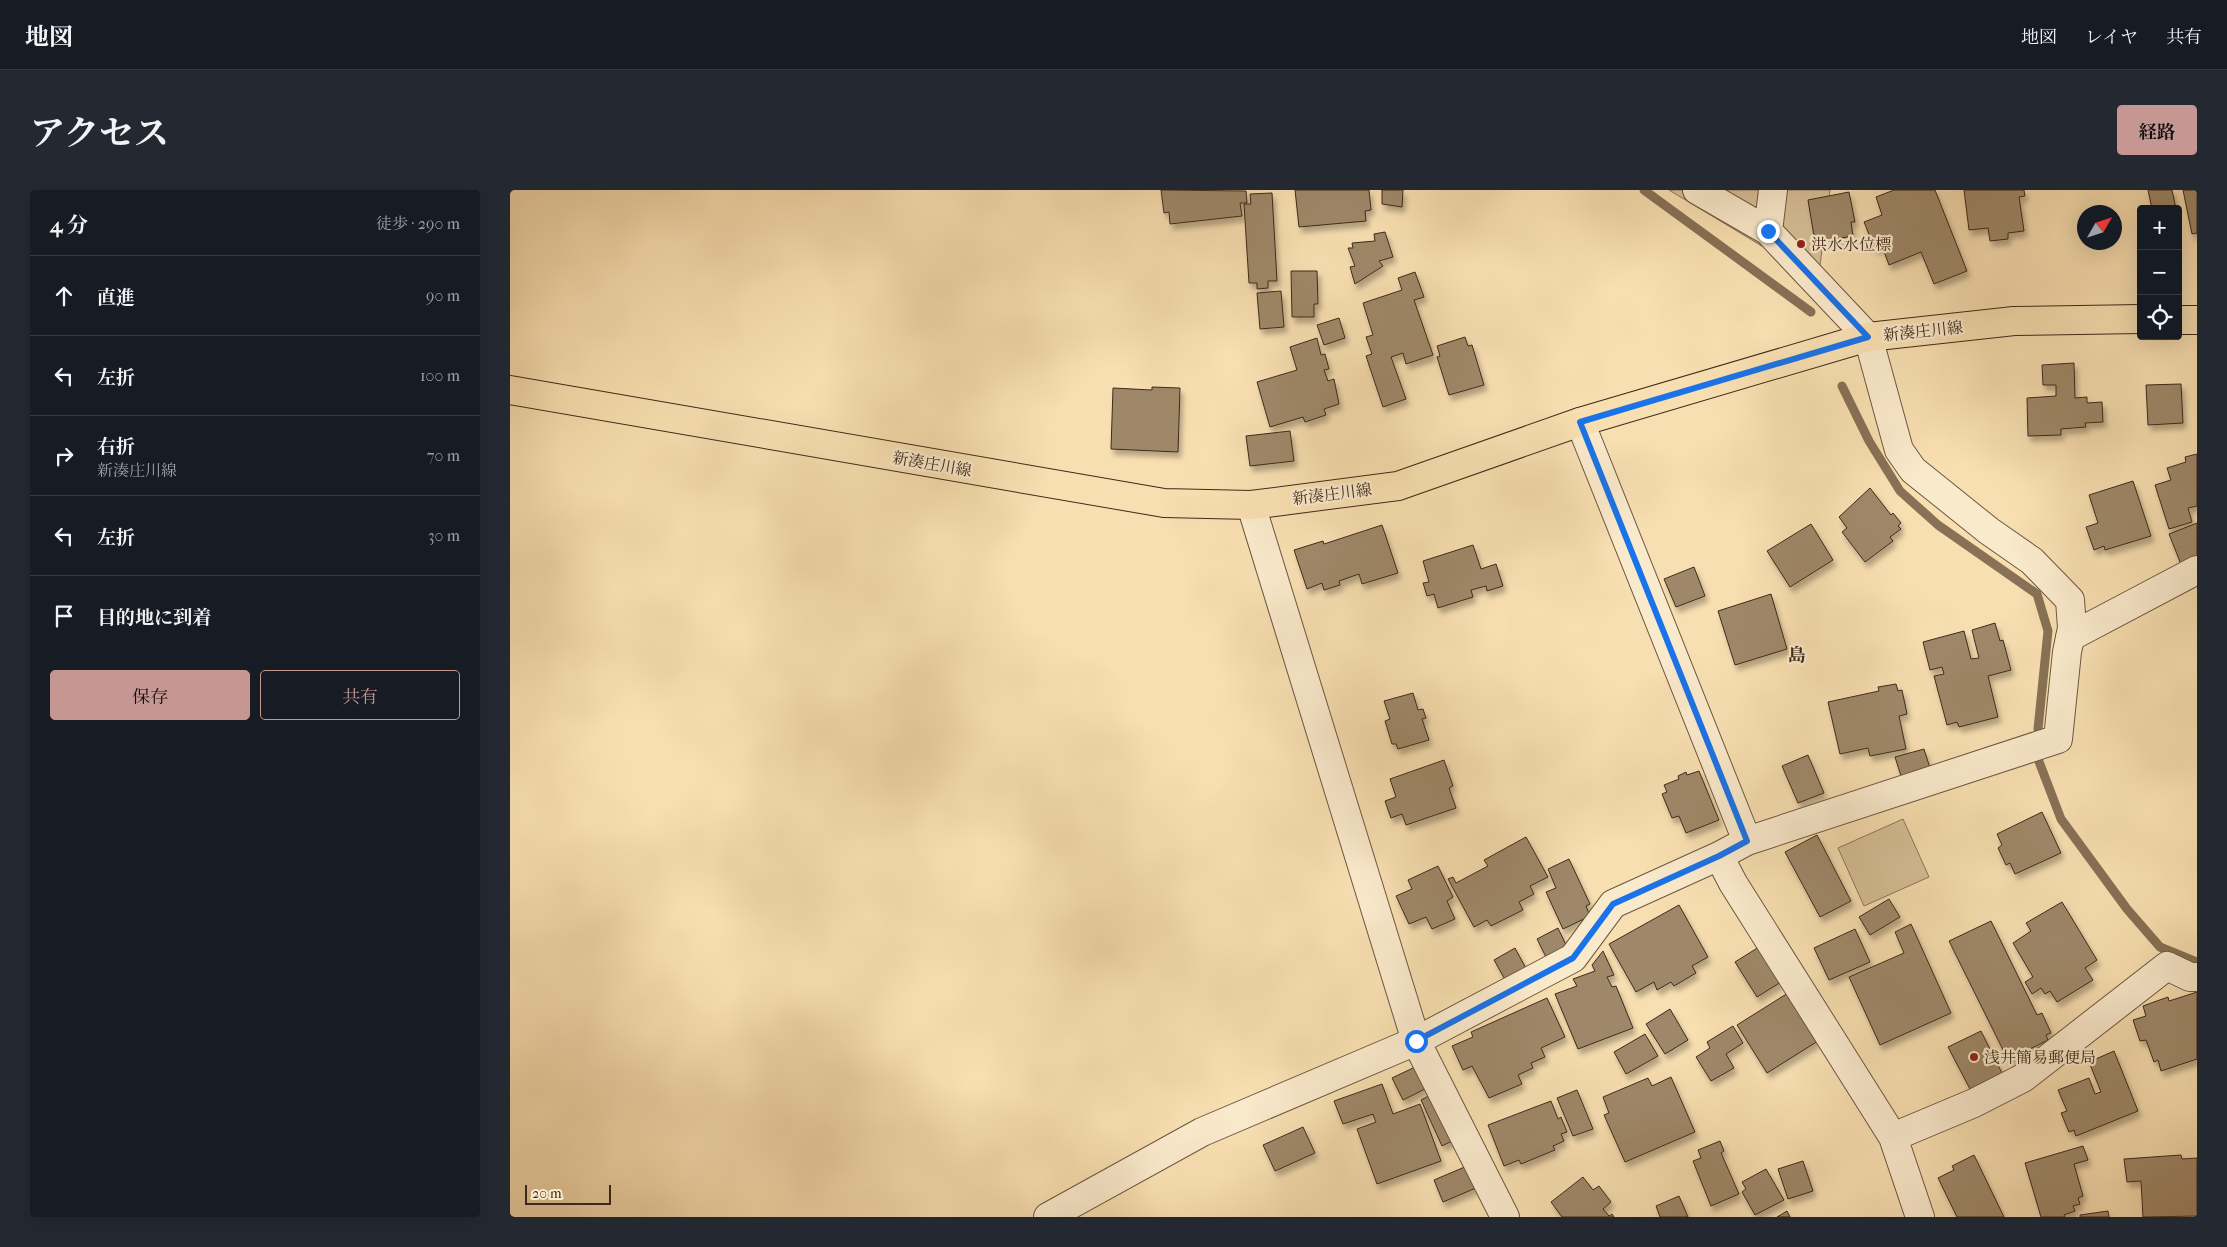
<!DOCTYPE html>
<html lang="ja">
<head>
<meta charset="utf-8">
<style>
  :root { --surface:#171b24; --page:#242831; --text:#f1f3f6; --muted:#9ea1a6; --line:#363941; --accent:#c59692 }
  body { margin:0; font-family:"IM FELL French Canon","Noto Serif JP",serif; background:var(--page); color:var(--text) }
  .controls { position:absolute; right:15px; top:15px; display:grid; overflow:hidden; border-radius:5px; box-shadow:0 5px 20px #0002 }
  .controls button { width:45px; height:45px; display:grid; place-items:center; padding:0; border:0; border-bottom:1px solid var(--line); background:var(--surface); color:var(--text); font:25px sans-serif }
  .compass { position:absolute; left:1567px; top:15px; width:45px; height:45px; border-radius:50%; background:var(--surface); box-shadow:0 5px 20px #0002; rotate:51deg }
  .scale { position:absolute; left:15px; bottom:12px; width:86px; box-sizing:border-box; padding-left:5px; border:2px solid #3e2a1b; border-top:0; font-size:14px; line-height:18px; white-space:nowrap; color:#3e2a1b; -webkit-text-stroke:4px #faeacc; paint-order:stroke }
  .stop { position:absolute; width:15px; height:15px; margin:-11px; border:4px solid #1a73e8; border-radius:50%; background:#fff }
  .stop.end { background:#1a73e8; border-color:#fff; box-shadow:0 1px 5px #0008 }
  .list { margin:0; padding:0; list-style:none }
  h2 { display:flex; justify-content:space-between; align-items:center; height:65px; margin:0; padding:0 20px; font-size:21px }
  h2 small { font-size:16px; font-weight:400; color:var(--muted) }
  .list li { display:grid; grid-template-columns:32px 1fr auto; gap:15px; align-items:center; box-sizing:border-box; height:80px; padding:0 20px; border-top:1px solid var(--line) }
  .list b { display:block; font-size:19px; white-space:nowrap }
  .list p { margin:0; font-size:16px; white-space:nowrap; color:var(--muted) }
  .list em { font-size:16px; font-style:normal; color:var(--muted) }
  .actions { display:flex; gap:10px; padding:15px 20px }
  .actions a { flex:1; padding:11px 0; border:1px solid var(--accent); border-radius:5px; text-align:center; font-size:18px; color:var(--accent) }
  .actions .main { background:var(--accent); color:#111 }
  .icon { flex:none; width:28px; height:28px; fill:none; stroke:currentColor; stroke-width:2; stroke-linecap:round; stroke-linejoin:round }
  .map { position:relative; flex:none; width:1687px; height:1027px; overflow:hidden; border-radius:5px }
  header { display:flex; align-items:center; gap:30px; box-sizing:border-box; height:70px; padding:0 25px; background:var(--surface); border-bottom:1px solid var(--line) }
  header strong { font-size:24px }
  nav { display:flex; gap:28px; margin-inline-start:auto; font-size:18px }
  .intro { display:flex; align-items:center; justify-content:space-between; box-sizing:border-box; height:120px; padding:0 30px }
  h1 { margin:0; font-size:35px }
  .button { padding:12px 22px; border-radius:5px; background:var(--accent); color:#111; font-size:18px; font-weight:700 }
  main { display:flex; gap:30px; padding:0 30px }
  aside { flex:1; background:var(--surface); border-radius:5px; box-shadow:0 5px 20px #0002 }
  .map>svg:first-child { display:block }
</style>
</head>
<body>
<header>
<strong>地図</strong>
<nav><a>地図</a><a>レイヤ</a><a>共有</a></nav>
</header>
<div class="intro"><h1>アクセス</h1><a class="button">経路</a></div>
<main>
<aside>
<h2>4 分<small>徒歩 · 290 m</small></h2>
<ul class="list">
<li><svg class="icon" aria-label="ahead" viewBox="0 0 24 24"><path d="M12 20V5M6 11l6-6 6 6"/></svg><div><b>直進</b></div><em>90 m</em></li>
<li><svg class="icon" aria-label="left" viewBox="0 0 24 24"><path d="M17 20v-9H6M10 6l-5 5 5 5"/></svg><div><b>左折</b></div><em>100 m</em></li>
<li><svg class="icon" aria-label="right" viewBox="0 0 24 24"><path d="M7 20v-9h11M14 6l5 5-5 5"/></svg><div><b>右折</b><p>新湊庄川線</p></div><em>70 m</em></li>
<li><svg class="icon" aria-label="left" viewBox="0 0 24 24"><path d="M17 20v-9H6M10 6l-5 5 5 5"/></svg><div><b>左折</b></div><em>30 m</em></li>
<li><svg class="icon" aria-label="arrive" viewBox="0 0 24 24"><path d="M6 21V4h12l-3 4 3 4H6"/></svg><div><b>目的地に到着</b></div></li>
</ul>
<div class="actions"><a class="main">保存</a><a>共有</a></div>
</aside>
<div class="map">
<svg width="1687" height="1027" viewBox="0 0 1687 1027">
  <defs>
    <filter id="shadow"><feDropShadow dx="3" dy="5.5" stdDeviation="2.5" flood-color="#0004"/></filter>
  </defs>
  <rect width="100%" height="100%" fill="#f8dfb1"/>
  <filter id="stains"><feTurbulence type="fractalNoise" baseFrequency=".004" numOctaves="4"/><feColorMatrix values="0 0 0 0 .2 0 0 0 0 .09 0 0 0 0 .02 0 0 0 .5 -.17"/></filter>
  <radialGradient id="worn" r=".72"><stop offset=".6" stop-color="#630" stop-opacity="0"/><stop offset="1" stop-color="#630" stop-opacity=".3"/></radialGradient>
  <path fill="#d8c098" stroke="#8b755a" d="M1159,0H1320L1308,90Z
    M1393,629L1419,687L1354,716L1328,658Z"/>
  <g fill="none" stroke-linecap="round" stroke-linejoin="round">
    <path stroke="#887156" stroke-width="9" d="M1134,0L1301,122
      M1332,196L1359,251L1390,301L1428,335L1527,404L1538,441L1528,539
      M1528,569L1551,629L1617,719L1650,757L1687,772"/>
  </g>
  <path fill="#9f8869" stroke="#3e2a1b" filter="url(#shadow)" d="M651,0L736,1L737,13H730L732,26L660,34L659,22L654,23Z
    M785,0H859L861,20L855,21L856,31L789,37Z
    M872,0H893L892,17L872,14Z
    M1384,0H1425L1457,81L1424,94L1411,62L1379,75L1372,56L1365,59L1354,32L1372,25L1366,7Z
    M1454,0H1514L1515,6L1509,7L1514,41L1498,43V49L1480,51L1478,38L1459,40Z
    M1638,0H1662L1666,19H1642Z
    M1673,0H1687V43L1682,44Z
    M1339,2L1345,32H1341L1343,46L1305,52L1298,10Z
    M762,3L767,91H758V98L747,99V93H739L734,14H741L740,4Z
    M875,42L883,67L869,71L873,76L845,94L840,77L845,76L838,58H843L842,53L865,51L864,44Z
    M781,81H807L808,114H804V127H782Z
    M905,82L914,107L904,110L923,165L896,174L893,163L881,167L896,209L873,217L856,166L862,164L856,147L863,145L853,113L892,100L888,88Z
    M771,101L774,137L750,139L747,103Z
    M829,128L835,148L814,155L807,135Z
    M955,147L958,156L962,155L974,195L939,205L927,167L930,166L927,156Z
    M807,148L811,165L815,164L819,179L814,180L818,191L824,189L829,214L814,219L816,225L795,232L793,227L760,237L747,192L787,180L780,157Z
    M1564,173L1565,208L1577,207V213L1592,212L1593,232L1575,233L1576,237L1551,239V245L1518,246L1517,208L1546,206V195H1533L1532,175Z
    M1671,194L1673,233L1638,235L1636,195Z
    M642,197L670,198L668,262L601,259L603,198L642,200Z
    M780,241L784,271L740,276L736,246Z
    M1687,264V316L1678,318L1682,332L1659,339L1645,295L1661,290L1657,278L1676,272L1675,267Z
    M1623,291L1641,346L1595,360L1594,356L1584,360L1576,337L1588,333L1579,305Z
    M1360,298L1381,325L1383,323L1391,333L1388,336L1391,339L1380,347L1383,351L1355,372L1332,342L1337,338L1329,327Z
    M1687,333V371L1672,377L1659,344Z
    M1301,334L1323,370L1280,397L1257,361Z
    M872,335L888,383L852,394L849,384L829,391L830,395L814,400L812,393L797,399L784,360L813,351L814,354Z
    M963,355L971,379L986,374L993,396L977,401L976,396L961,400L963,407L928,418L924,404L917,406L913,393L919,392L913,371Z
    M1184,377L1195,406L1166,417L1154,389Z
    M1261,404L1277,459L1225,475L1208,421Z
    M1485,433L1490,451L1493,450L1501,480L1478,486L1488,527L1449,537L1447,532L1437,535L1424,486L1434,484L1432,477L1420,480L1413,452L1454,441L1461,469L1469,468L1462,440Z
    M1386,494L1388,501L1392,500L1397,524L1389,526L1396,559L1360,566L1358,558L1330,564L1318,512L1369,501L1368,497Z
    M903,503L908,520L913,519L916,528L912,529L919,550L888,559L886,554H882L875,531L880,529L874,511Z
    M1414,559L1420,578L1391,586L1385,567Z
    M1298,565L1314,603L1288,613L1272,576Z
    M934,570L943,596L939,598L946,618L896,635L892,624L881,628L875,611L886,607L880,589Z
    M1189,581L1209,630L1176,643L1169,626L1162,628L1152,604L1157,602L1154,595L1169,589L1168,586L1176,582L1177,585Z
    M1532,622L1551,663L1505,684L1500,673L1496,675L1488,658L1492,655L1487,644Z
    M1307,645L1341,711L1310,727L1275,662Z
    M1016,647L1038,687L1020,696L1024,704L1009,712L1013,720L981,736L977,730L964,737L938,689L943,687L946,693L978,676L974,670Z
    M1059,669L1080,714L1076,716L1080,726L1053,739L1036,702L1046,698L1038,679Z
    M928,676L943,707L937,711L945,729L922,739L916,727L899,734L886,706L902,699L898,690Z
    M1379,709L1390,727L1360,745L1349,727Z
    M1552,712L1587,770L1575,778L1583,790L1547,812L1540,801L1535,804L1531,798L1522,804L1515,792L1523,787L1503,753L1521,741L1516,733Z
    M1169,715L1198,767L1182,776L1186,783L1164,796L1161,792L1147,800L1144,792L1126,802L1099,754Z
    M1481,731L1527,825L1532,823L1541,843L1536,845L1538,850L1498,870L1439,751Z
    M1401,734L1441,823L1370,855L1339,787L1394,763L1385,742Z
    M1048,738L1058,759L1037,769L1027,749Z
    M1345,739L1360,772L1319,790L1304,758Z
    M1249,757L1271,792L1247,807L1225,772Z
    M1005,758L1018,782L997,793L984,770Z
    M1093,761L1104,785L1097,787L1102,797L1106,796L1123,838L1068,859L1045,804L1067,796L1063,789L1085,781L1082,775Z
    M1687,802V869L1651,881L1648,870L1644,872L1636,850L1630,851L1623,830L1636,826L1633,816L1658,807L1659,811Z
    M1278,803L1308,851L1257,883L1227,835Z
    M1037,808L1055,847L1031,858L1035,867L1021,873L1023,878L1008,885L1012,894L979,908L962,876L953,880L942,856L963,847L961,842Z
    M1160,819L1178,850L1155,864L1136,834Z
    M1223,836L1233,853L1216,864L1224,878L1201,891L1186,867L1200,858L1197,852Z
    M1471,841L1492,883L1460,899L1438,857Z
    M1135,844L1148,866L1116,884L1104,862Z
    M1604,861L1628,921L1566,946L1564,940L1559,942L1551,923L1557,921L1548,900L1579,888L1585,904L1591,902L1579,872Z
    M905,877L915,899L893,910L882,888Z
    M1161,887L1185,942L1115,972L1094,925L1099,923L1093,907L1138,888L1142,896Z
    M872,894L883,924L910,914L931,971L867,994L847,939L866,932L863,924L833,934L824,911Z
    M1067,900L1083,939L1063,946L1047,908Z
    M922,904L944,950L932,956L911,910Z
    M1041,911L1048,929L1051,927L1057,942L1051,944L1054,951L1043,956L1045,960L1011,974L1009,970L994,976L978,935Z
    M793,937L805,963L765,981L753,955Z
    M1210,951L1214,961L1211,963L1229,1004L1201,1016L1183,971L1191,968L1188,960Z
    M1573,956L1578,970L1564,974L1573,1006L1568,1008L1570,1014L1563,1016L1565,1021L1554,1025L1555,1027H1531L1515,973Z
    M1464,965L1494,1027H1447L1428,988L1444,980L1442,976Z
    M1671,965L1672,969L1687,968V1026L1633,1027L1631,991L1617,992L1614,969Z
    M1293,971L1303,1001L1278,1009L1268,979Z
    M957,976L966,998L933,1012L924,990Z
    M1256,979L1274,1010L1245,1025L1232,1002L1236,999L1232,992Z
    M1073,987L1083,1000L1089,996L1101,1012L1093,1019L1099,1026L1102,1024L1104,1027H1052L1041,1012Z
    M1169,1006L1178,1027H1150L1146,1016Z
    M1277,1021L1280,1027H1267Z
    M1598,1021L1599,1027H1570V1025Z"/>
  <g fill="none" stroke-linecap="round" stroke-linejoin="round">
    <g stroke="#6c5740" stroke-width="30">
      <path id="minor" d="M1258,41L1263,0
        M1070,232L1237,651
        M741,315L906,851L995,1027
        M1560,447L1687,380
        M1209,666L1223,693L1383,947L1410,1027
        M1383,947L1464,913L1513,888L1657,776L1680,787H1687
        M538,1027L692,942L906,851L1063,768L1103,714L1209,666L1237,651L1548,549L1557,462L1562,438L1560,410L1522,371L1479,341L1403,280L1389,260L1358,147L1258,41L1187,0"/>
    </g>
    <g stroke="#3e2a1b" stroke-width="30">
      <path id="major" d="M1668,130H1687
        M0,200L654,313L741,315L888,296L1070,232L1358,147L1504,131L1631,129"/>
    </g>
    <use href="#minor" stroke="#faeacc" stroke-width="28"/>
    <use href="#major" stroke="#f8dfb1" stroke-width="28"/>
  </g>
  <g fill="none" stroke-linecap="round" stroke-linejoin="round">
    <path stroke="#1a73e8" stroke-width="6" d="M906,851L1063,768L1103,714L1209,666L1237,651L1070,232L1358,147L1258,41"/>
  </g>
  <g fill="#8f2418" stroke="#faeacc" stroke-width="2">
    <circle cx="1291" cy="54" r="5"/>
    <circle cx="1464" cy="867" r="5"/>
  </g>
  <g text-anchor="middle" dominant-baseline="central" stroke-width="4.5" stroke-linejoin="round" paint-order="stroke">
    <g font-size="16" fill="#3e2a1b" stroke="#faeacc" text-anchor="start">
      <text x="1301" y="54">洪水水位標</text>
      <text x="1474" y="867">浅井簡易郵便局</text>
    </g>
    <g font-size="16" fill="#3e2a1b" stroke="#faeacc">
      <text transform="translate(1413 141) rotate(-6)">新湊庄川線</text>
      <text transform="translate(422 274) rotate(10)">新湊庄川線</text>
      <text transform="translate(822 304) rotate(-7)">新湊庄川線</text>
    </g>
    <g font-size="18" font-weight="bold" fill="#3e2a1b" stroke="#faeacc">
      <text x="1287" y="465">島</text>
    </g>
  </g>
  <rect width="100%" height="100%" filter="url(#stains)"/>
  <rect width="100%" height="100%" fill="url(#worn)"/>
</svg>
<div class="controls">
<button>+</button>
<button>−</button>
<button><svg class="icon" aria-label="locate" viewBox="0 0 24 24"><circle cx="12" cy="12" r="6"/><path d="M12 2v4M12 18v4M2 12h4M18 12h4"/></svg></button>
</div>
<svg class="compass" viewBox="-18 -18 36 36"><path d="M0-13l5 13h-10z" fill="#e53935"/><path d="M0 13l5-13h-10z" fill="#9ea1a6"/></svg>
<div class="scale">20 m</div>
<div class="stop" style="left:906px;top:851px"></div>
<div class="stop end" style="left:1258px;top:41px"></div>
</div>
</main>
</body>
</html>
